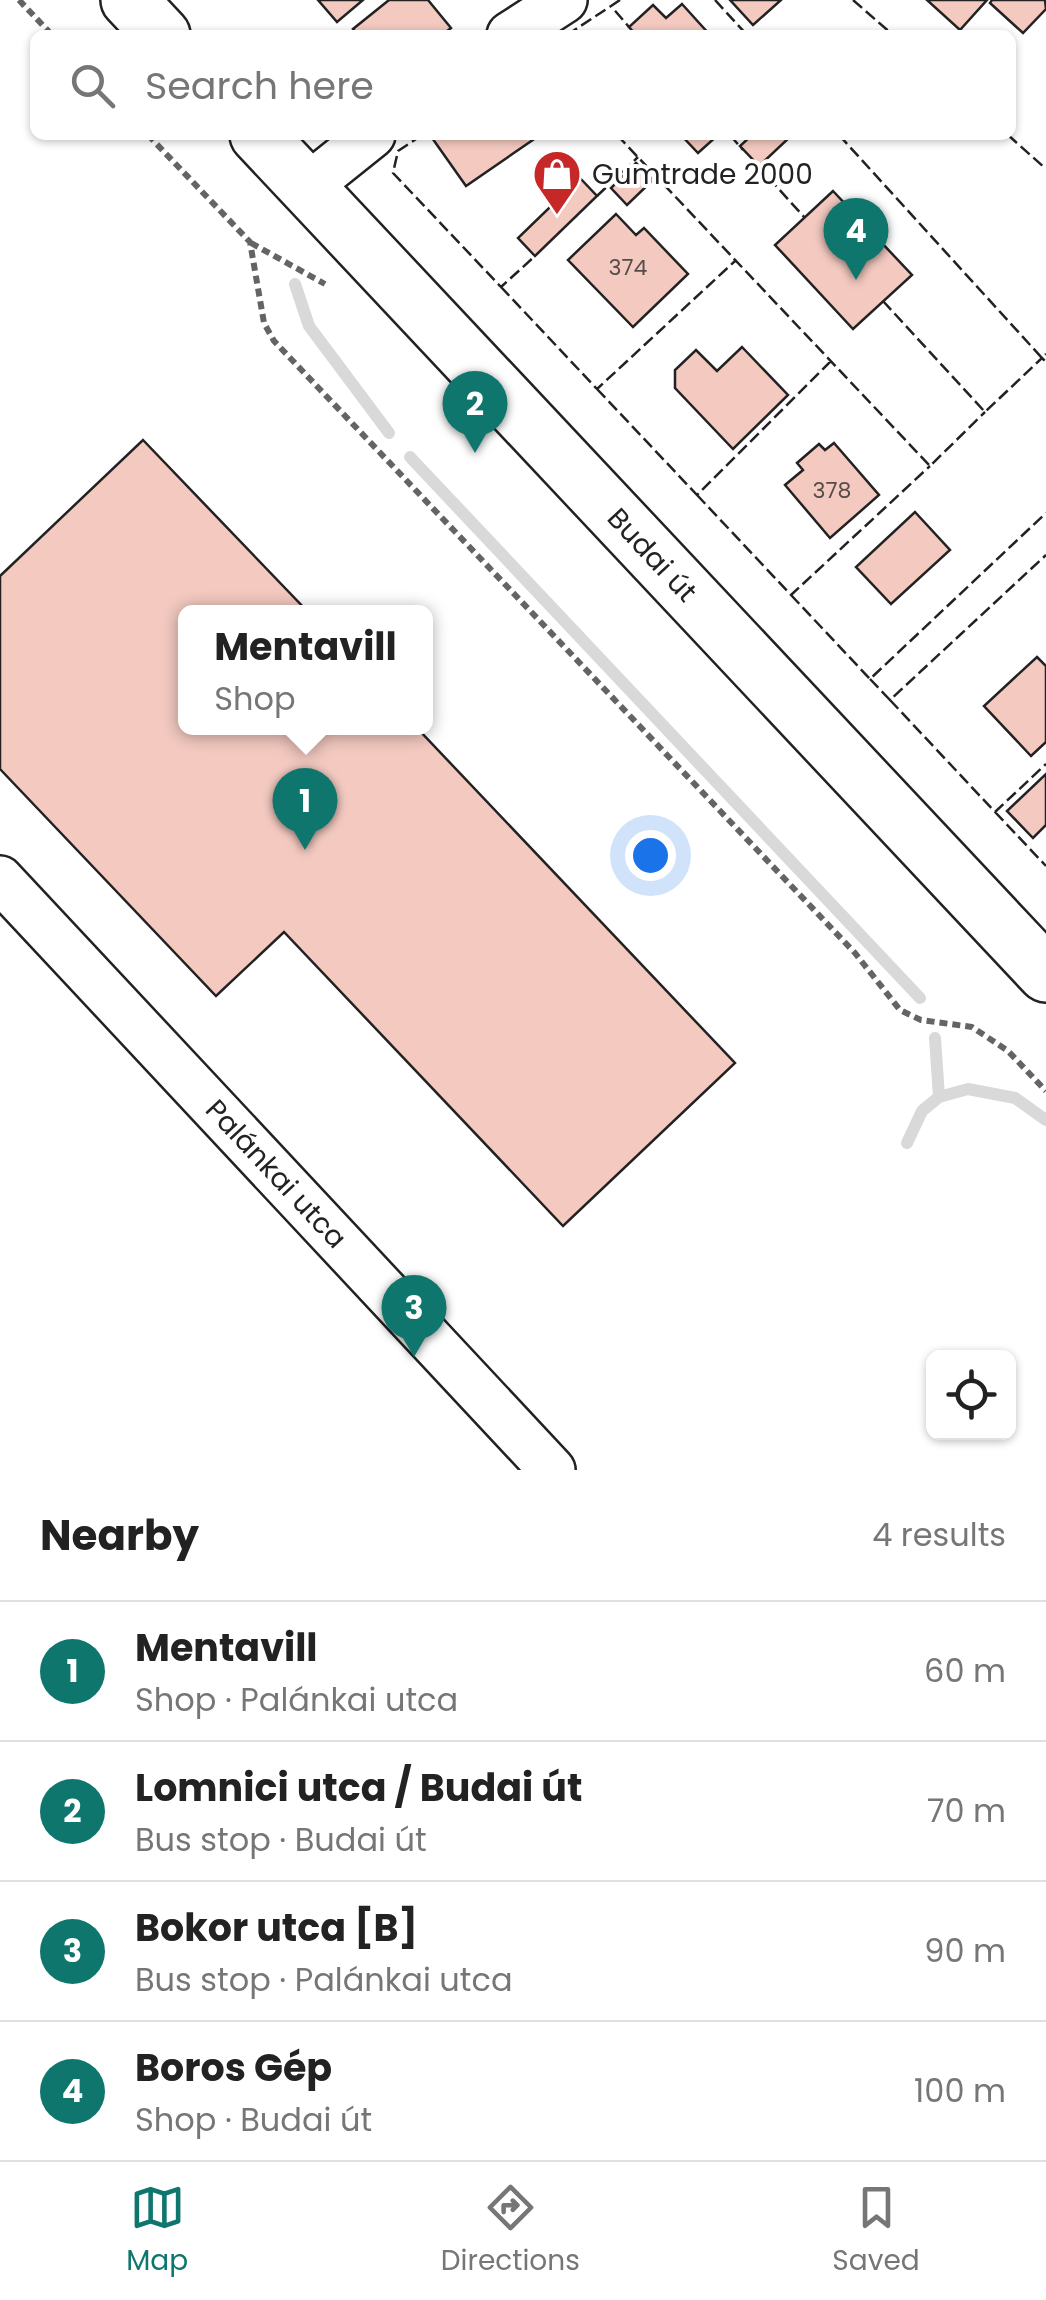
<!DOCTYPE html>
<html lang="en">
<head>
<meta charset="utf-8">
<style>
  :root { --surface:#fff; --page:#f2f2f2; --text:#222; --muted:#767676; --line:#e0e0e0; --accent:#0f766e }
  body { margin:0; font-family:Poppins,sans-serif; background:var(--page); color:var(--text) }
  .controls { position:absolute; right:30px; bottom:30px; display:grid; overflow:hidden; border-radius:15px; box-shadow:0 2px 8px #0004 }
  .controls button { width:90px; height:90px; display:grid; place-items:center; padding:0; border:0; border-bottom:2px solid var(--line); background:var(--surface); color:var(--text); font:50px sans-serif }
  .you { position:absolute; left:650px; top:855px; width:35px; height:35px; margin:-25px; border:8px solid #fff; border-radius:50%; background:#1a73e8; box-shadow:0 0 0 15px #1a73e833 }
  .badge { display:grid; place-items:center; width:65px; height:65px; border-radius:50%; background:var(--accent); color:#fff; font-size:32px; font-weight:700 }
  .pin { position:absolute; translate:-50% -82px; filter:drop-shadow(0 2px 5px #0008) }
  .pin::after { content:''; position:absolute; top:52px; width:35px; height:30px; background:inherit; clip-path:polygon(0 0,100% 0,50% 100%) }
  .popup { position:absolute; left:178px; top:605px; width:255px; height:130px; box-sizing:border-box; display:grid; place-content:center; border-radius:15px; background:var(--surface); filter:drop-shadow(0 2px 8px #0005); font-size:32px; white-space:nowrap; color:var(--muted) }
  .popup b { font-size:38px; color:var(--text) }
  .popup::after { content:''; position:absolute; left:50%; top:100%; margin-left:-20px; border:20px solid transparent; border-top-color:var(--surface) }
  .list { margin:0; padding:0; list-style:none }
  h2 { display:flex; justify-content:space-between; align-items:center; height:130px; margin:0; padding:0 40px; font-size:42px }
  h2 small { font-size:32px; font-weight:400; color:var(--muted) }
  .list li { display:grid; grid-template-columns:65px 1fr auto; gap:30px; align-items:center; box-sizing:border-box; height:140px; padding:0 40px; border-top:2px solid var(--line) }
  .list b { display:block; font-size:38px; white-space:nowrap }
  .list p { margin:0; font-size:32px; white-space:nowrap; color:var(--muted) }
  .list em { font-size:32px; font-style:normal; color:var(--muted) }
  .icon { flex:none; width:55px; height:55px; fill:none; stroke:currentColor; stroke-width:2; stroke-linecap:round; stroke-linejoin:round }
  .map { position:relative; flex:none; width:1046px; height:1470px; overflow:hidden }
  .search { position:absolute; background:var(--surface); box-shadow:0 2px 8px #0004; left:30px; right:30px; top:30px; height:110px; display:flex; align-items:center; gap:25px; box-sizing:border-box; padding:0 35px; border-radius:15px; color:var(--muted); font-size:38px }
  .sheet { height:690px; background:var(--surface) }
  nav { display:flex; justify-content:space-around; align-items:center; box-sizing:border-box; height:140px; border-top:2px solid var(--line); background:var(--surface); font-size:28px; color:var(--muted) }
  nav a { display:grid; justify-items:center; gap:5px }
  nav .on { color:var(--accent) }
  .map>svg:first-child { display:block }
</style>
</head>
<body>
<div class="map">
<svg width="1046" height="1470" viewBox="0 0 1046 1470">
  <rect width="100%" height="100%" fill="#fff"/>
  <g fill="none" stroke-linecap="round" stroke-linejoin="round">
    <path stroke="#d9d9d9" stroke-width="12" d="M295,284L309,326L389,433
      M410,457L920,998
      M935,1038L939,1097
      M907,1143L922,1111L939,1097L968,1089L1015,1098L1046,1120"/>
  </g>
  <path fill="#f3c9c0" stroke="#222" stroke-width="2.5" d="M318,0H363L337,22Z
    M389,0H428L451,28L442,35H358L353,29Z
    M730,0H781L753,25Z
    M927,0H987L960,30Z
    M992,0H1045L1046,9L1023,33L990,3Z
    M682,4L710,35H636L629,27L653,5L666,18Z
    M430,135H540L466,186Z
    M681,135H718L698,153Z
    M752,135H791V136L759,166L740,146Z
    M636,163L653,180L627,205L611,188Z
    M580,178L597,196L535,256L518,238Z
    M833,191L912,275L853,329L775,245Z
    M616,214L636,235L644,228L688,274L633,327L568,260Z
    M742,347L788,395L733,449L675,388V370L696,350L717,371Z
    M143,440L308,612H185V728H417L735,1063L563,1226L284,932L216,996L0,769V576Z
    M834,443L879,495L830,538L785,485L803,470L797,463L819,444L825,450Z
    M915,512L950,550L891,604L856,567Z
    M1037,657L1046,666V742L1031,756L984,706Z
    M1046,774V825L1033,838L1007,811Z"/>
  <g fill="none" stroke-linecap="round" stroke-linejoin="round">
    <g stroke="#222" stroke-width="50">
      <path id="minor" d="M510,35L564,0
        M307,187L372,135
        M0,879L552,1470"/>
    </g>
    <g stroke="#222" stroke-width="60">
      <path id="major" d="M129,0L162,35
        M258,135L1046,974"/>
    </g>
    <path stroke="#646464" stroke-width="6" stroke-dasharray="8 5" stroke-linecap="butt" d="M19,0L52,35
      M148,135L250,242L264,323L274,341L855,953L900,1010L921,1020L972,1027L1008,1051L1046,1091
      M251,243L325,284"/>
    <use href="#minor" stroke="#fff" stroke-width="45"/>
    <use href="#major" stroke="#fff" stroke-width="55"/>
    <path stroke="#222" stroke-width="2.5" stroke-dasharray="12 5" stroke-linecap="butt" d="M620,0L611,6L629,27
      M715,0L747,35
      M853,0L893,35
      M567,35L611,6
      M422,135L398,151L393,173L501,287L535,256
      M617,135L930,466L985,412
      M730,135L743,150
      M839,135L1042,358L1046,354
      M1008,135L1046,169
      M757,165L805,218
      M597,196L638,157
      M501,287L597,389L735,261
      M883,301L985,412L1042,358L1046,362
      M597,389L697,495L831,361
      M697,495L791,595L930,466
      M791,595L870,679L1046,513
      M870,679L890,700L1046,555
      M890,700L995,812L1046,764
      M995,812L1046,866"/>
  </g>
  <defs>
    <g id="shop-pin" transform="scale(2.5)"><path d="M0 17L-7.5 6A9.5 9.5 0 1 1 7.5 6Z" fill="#c62828" stroke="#fff"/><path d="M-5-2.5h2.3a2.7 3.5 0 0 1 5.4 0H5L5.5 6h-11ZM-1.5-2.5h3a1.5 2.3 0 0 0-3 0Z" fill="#fff"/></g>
  </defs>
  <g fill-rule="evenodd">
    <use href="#shop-pin" x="557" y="174"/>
  </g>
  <g text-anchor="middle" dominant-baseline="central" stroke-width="8" stroke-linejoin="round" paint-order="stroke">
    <g font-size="22" fill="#564c4a">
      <text x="628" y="267">374</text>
      <text x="832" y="490">378</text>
    </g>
    <g font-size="28" fill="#222" stroke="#fff" text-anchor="start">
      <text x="592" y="174">Gumtrade 2000</text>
    </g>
    <g font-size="28" fill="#222" stroke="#fff">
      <text transform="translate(652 555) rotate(47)">Budai út</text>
      <text transform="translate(276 1174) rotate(47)">Palánkai utca</text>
    </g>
  </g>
</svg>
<div class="controls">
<button><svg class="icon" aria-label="locate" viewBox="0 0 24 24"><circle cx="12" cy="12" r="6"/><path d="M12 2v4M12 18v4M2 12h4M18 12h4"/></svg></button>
</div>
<div class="you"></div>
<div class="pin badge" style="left:305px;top:850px">1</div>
<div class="popup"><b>Mentavill</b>Shop</div>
<div class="pin badge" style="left:475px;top:453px">2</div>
<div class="pin badge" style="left:414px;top:1357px">3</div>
<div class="pin badge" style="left:856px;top:280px">4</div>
<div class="search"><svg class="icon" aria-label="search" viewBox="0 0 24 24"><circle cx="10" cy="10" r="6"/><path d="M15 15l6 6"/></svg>Search here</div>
</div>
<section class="sheet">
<h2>Nearby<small>4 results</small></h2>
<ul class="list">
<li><span class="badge">1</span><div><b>Mentavill</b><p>Shop · Palánkai utca</p></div><em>60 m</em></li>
<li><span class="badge">2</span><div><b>Lomnici utca / Budai út</b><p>Bus stop · Budai út</p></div><em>70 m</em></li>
<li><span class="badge">3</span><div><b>Bokor utca [B]</b><p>Bus stop · Palánkai utca</p></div><em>90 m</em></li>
<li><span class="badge">4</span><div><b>Boros Gép</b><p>Shop · Budai út</p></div><em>100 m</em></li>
</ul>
</section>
<nav>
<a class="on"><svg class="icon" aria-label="map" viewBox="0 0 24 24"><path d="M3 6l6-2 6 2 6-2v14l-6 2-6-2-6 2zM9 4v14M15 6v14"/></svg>Map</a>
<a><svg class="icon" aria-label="directions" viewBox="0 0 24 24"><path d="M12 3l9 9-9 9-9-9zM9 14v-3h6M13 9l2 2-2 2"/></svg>Directions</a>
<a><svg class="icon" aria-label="saved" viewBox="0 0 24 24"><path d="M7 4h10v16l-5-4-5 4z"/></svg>Saved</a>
</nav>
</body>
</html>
